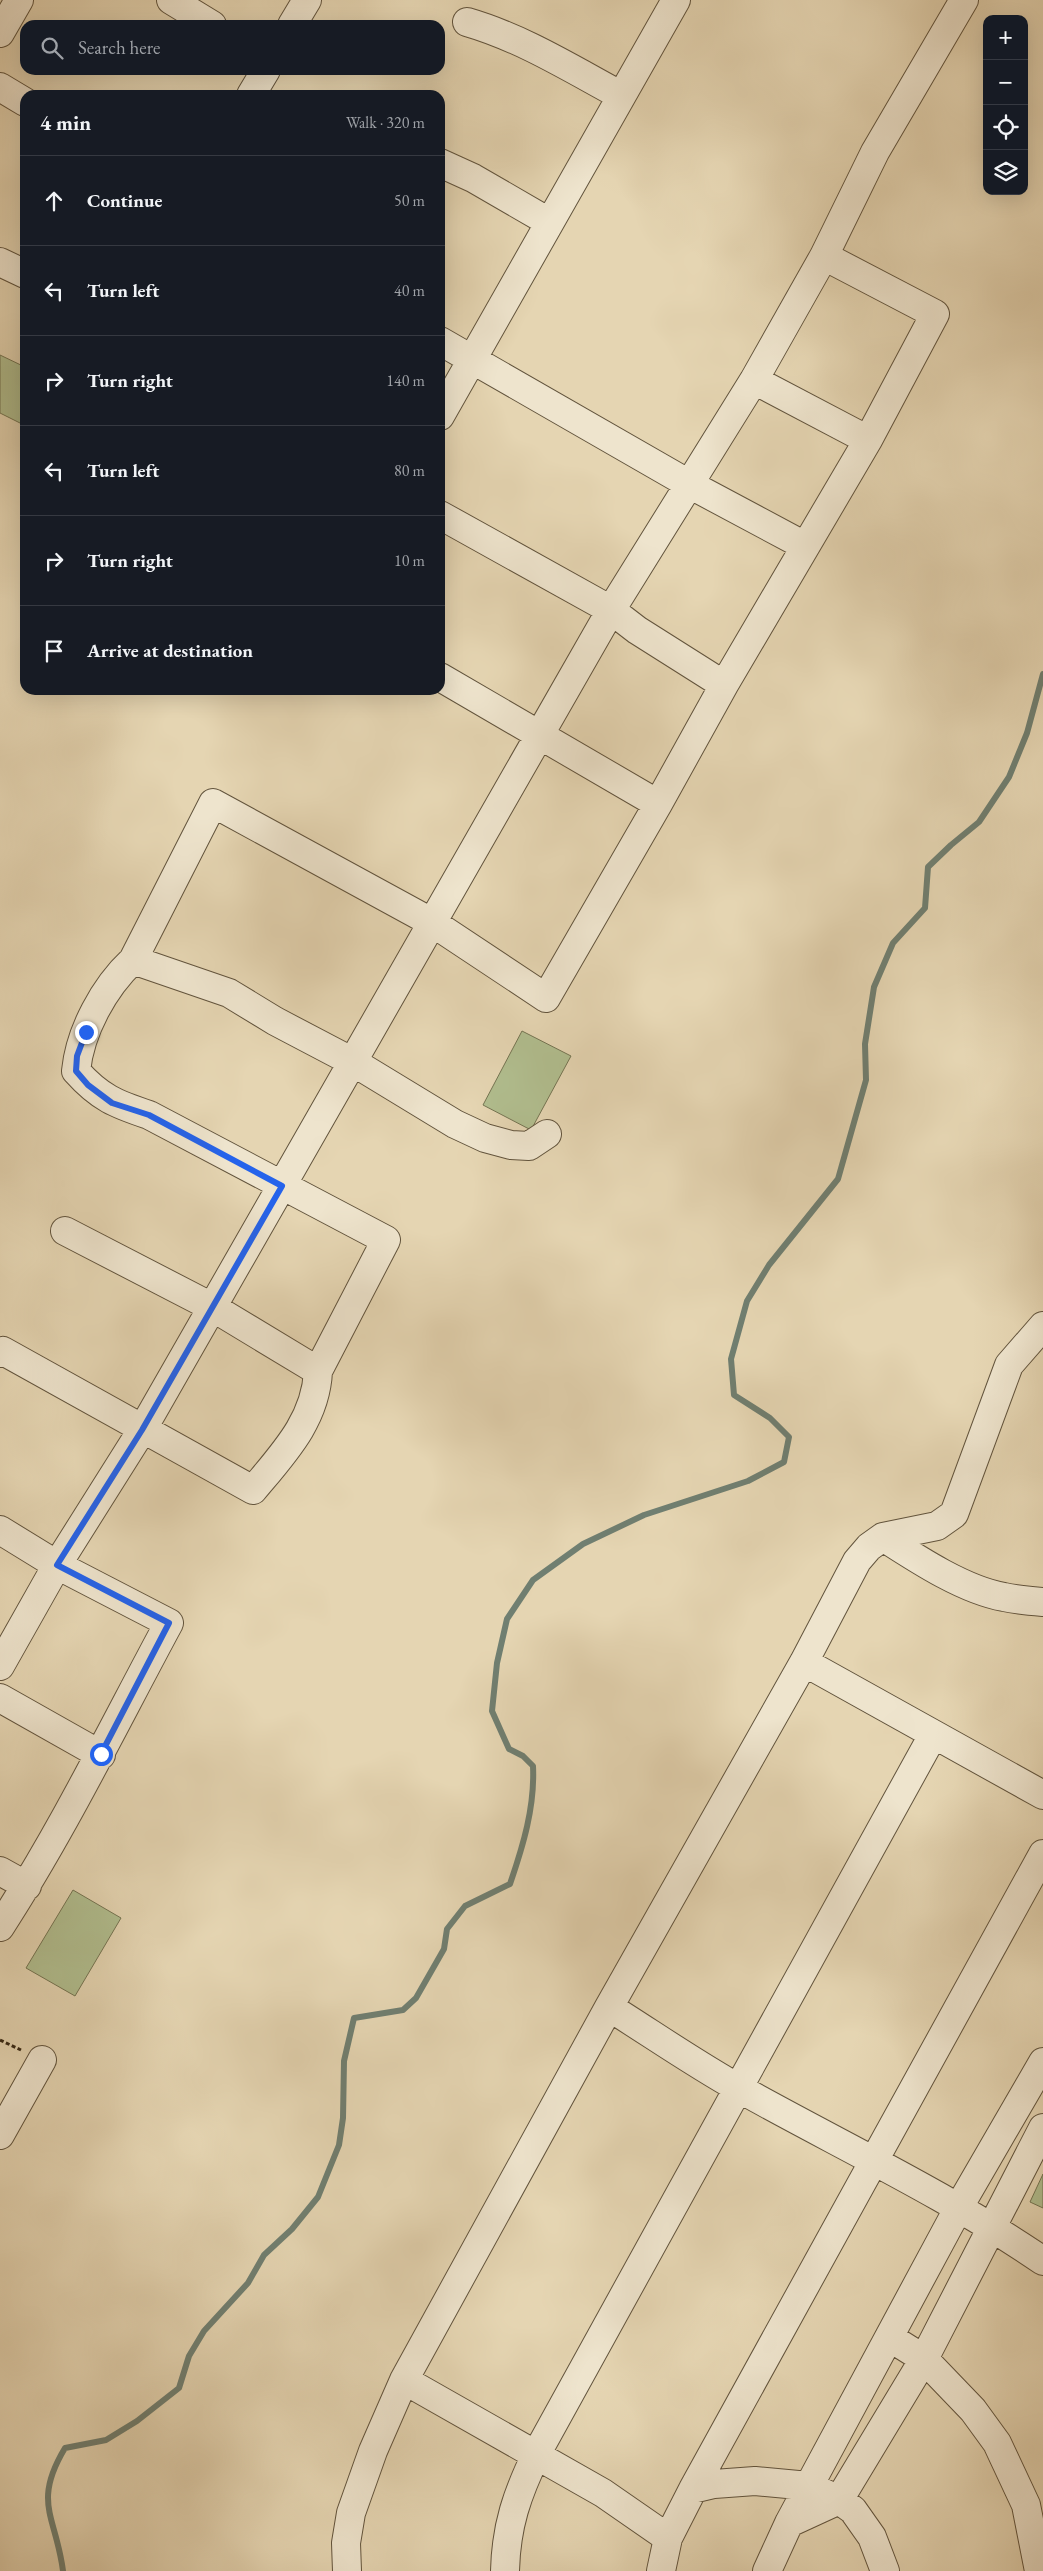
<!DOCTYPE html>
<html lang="en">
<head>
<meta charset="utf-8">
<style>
  :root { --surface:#171b24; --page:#20242c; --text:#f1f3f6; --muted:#9ea1a6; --line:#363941 }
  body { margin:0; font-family:"EB Garamond",serif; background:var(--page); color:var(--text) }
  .controls { position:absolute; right:15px; top:15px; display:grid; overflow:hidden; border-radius:10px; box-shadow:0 5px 20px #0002 }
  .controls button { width:45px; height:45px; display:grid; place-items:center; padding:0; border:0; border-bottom:1px solid var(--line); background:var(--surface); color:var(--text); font:25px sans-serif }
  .stop { position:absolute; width:15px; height:15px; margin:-11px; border:4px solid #2563eb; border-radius:50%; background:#fff }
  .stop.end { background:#2563eb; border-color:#fff; box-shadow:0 1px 5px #0008 }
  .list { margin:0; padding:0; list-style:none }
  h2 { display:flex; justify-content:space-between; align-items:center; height:65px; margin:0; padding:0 20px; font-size:21px }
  h2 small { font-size:16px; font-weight:400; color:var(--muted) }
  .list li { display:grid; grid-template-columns:32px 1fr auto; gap:15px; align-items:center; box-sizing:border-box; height:90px; padding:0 20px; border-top:1px solid var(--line) }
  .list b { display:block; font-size:19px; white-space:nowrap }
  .list em { font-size:16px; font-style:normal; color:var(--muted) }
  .icon { flex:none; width:28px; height:28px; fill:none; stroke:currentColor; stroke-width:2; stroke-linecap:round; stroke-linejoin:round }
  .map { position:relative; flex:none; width:1043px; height:2571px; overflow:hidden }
  .search { position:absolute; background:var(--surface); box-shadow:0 5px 20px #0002; left:20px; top:20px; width:425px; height:55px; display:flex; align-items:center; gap:12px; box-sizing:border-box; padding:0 18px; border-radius:15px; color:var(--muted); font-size:19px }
  .panel { position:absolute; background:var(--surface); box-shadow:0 5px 20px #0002; left:20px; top:90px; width:425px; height:605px; border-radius:15px }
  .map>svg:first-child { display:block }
</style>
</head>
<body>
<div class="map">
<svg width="1043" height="2571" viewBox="0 0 1043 2571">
  <rect width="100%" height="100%" fill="#e5d5b2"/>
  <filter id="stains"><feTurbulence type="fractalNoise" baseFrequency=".004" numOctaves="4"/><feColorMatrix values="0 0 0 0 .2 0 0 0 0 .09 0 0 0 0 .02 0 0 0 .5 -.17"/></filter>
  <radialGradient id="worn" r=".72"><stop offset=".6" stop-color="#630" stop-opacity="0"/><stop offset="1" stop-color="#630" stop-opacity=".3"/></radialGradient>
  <path fill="#b1be8f" stroke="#747452" d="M0,355L25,367V419L22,424L0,413Z
    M522,1031L571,1056L531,1130L483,1105Z
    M73,1890L121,1918L75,1996L26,1968Z
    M1043,2174V2208L1030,2202Z"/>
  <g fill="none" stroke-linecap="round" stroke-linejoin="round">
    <path stroke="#707f71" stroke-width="6" d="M63,2571C56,2516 32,2503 65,2448L106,2440L137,2421L179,2388L189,2356L204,2331L248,2283L264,2255L292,2229L318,2197L339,2145L343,2118L344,2061L354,2018L403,2010L416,1998L444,1949L447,1929L465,1906L510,1884C523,1846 535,1807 533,1766L523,1756L509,1749L492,1711L497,1663L507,1619L533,1580L583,1544L644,1515L748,1481L784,1462L789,1437L770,1418L734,1395L731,1359L747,1301L769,1265L838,1179L866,1080L865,1044L874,987L893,943L925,908L928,867L951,845L979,822L1009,777L1027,733L1043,674"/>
    <g stroke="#62543d" stroke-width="30">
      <path id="minor" d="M171,0L212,25
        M467,22C522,38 570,68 620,95
        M292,25L307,0
        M0,33L19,0
        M0,87L25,102
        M251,95L266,70
        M440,163L473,178L549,222
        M0,262L25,274
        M440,341L689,484L805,546
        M754,380L868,440
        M440,416L676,0
        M440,515L611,610L637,630L724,685
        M440,677L658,804
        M133,960L229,993L275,1021L353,1062L455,1124L485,1138L511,1145L529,1146L547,1134
        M65,1231L212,1307L318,1371
        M0,1353L3,1351L253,1490C283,1454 316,1420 318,1371L386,1240L149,1115C116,1104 100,1098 76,1071C80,1031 104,987 133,960L213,803L433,923L546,998L658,804L724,685L868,440L935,314L824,256
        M0,1530L57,1565L169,1623C114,1725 63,1830 0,1927
        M883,1537C917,1559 964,1590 1004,1597C1017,1600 1030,1601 1043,1602
        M804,1662L1043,1795
        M0,1666L57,1565L142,1430L611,610L754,380L824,256L875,152L964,0
        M0,1698L101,1755
        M0,1871L27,1886
        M609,2007C652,2034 695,2064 740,2089C842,2146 947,2195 1043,2261
        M0,2135L42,2060
        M889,2337L924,2359L973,2410L997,2443L1026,2505L1039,2571
        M404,2380L603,2493L668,2538
        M693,2489L714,2484L755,2481L809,2486L839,2500L853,2510L872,2537L885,2571
        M789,2523L839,2500L924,2359L1043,2128
        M347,2571L346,2543L351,2513L373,2451L404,2380L609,2007L804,1662L857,1561L869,1547L883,1537L937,1526L954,1514L1009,1365L1043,1326
        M505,2571C506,2526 517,2494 537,2453L933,1735
        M661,2571L668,2538L693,2489L1043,1854
        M767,2571L789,2523L959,2207L1043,2062"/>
    </g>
    <path stroke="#372916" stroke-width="3" stroke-dasharray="4 2.5" stroke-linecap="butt" d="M0,2040L21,2050"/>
    <use href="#minor" stroke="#eee4cd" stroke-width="28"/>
  </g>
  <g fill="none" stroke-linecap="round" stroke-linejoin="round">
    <path stroke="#2563eb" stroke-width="6" d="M86,1032L77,1056L76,1071L88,1085L112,1103L149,1115L282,1186L142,1430L57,1565L169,1623L101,1754"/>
  </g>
  <rect width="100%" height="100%" filter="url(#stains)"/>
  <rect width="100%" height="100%" fill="url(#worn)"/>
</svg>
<div class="controls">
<button>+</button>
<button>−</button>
<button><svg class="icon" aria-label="locate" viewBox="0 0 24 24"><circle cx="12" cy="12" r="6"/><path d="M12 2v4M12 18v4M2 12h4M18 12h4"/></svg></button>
<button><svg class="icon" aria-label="layers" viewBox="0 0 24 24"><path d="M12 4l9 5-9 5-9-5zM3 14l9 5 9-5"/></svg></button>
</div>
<div class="stop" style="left:101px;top:1754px"></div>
<div class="stop end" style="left:86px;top:1032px"></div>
<div class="search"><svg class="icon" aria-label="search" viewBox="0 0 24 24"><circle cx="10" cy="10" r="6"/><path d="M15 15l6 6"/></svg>Search here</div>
<section class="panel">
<h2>4 min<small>Walk · 320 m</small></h2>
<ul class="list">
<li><svg class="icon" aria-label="ahead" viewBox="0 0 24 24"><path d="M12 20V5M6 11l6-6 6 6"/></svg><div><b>Continue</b></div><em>50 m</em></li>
<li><svg class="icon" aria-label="left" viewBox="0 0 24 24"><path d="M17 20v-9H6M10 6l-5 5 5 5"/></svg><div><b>Turn left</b></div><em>40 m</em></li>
<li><svg class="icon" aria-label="right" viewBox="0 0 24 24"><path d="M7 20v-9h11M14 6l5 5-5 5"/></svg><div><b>Turn right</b></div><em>140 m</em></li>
<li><svg class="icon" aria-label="left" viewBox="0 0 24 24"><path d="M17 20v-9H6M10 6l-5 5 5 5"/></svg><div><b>Turn left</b></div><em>80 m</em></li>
<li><svg class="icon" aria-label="right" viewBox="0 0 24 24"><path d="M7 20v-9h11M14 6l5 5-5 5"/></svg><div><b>Turn right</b></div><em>10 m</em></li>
<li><svg class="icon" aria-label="arrive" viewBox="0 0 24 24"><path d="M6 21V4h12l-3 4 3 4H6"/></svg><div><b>Arrive at destination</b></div></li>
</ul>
</section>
</div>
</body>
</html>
